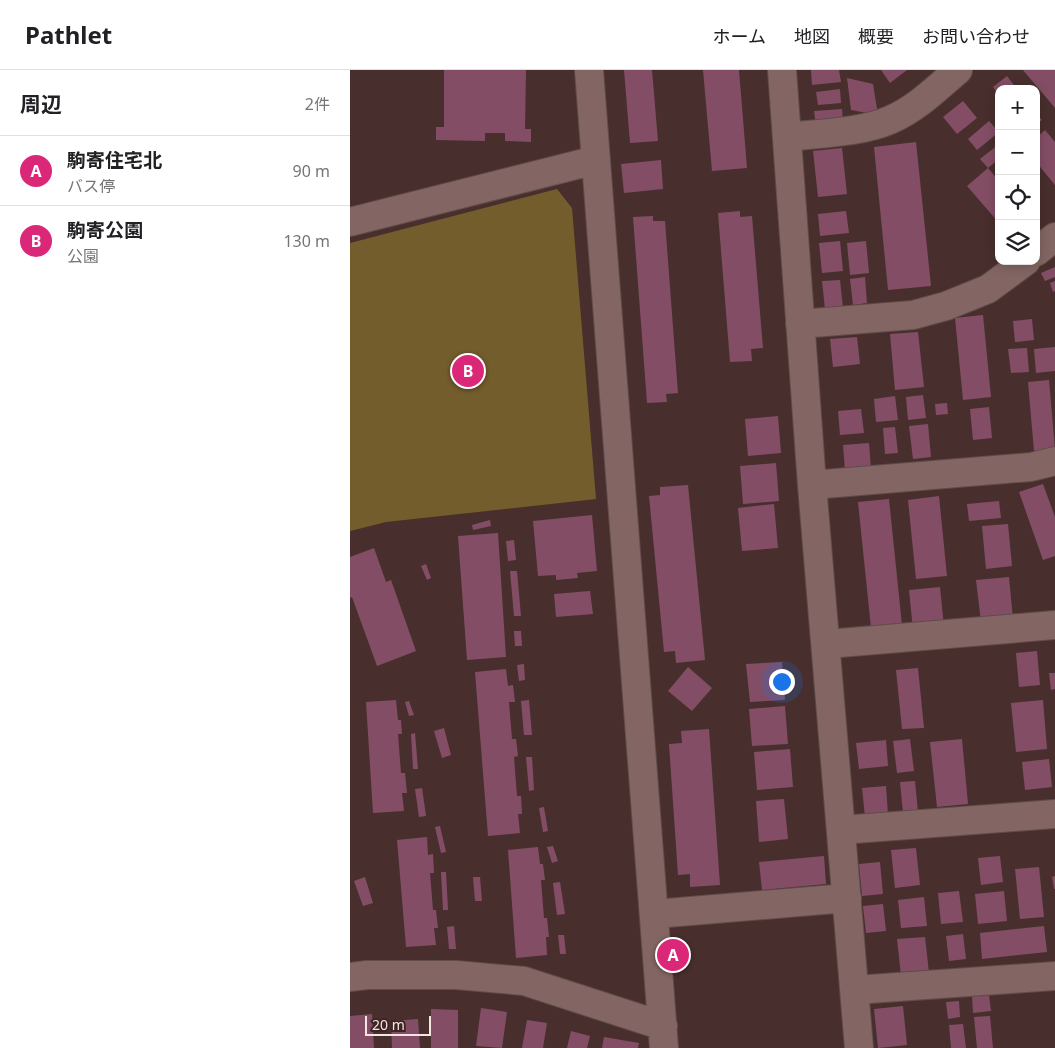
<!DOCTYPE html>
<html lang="ja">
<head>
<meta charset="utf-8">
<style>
  :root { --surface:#fff; --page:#f6f6f6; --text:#202124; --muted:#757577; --line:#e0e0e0; --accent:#db2777 }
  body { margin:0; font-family:"Noto Sans","Noto Sans JP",sans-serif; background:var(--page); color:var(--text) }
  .controls { position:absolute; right:15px; top:15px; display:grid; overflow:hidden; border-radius:10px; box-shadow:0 2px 12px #0003 }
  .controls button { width:45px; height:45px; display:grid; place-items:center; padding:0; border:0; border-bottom:1px solid var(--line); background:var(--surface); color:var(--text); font:25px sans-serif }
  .scale { position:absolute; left:15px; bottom:12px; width:66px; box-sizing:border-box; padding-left:5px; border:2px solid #f5e4e2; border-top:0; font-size:14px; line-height:18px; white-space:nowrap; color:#f5e4e2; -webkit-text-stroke:4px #3d2523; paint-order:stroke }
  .you { position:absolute; left:431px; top:611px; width:18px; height:18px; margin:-12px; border:4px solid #fff; border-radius:50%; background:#1a73e8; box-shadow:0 0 0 8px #1a73e833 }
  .badge { display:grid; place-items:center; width:32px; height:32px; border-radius:50%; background:var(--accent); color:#fff; font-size:16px; font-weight:700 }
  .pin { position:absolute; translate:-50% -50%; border:2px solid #fff; box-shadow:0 1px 5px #0006 }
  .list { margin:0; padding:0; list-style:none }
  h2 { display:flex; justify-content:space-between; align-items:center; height:65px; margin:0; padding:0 20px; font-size:21px }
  h2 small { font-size:16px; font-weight:400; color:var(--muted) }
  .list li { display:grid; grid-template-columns:32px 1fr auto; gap:15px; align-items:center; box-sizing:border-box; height:70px; padding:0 20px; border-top:1px solid var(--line) }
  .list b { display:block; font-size:19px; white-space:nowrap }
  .list p { margin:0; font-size:16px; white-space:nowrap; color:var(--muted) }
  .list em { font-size:16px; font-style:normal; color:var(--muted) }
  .icon { flex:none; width:28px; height:28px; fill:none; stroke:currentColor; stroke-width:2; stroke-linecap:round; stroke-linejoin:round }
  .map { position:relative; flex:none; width:705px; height:978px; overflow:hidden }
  header { display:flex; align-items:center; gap:30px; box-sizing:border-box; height:70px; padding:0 25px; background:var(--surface); border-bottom:1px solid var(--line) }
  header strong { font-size:24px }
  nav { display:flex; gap:28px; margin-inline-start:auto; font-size:18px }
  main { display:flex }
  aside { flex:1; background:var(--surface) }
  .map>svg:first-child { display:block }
</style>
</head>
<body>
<header>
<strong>Pathlet</strong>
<nav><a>ホーム</a><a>地図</a><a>概要</a><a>お問い合わせ</a></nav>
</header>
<main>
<aside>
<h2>周辺<small>2件</small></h2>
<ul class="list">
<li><span class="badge">A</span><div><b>駒寄住宅北</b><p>バス停</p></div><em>90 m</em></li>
<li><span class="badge">B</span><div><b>駒寄公園</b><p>公園</p></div><em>130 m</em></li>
</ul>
</aside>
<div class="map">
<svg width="705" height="978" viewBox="0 0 705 978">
  <rect width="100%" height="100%" fill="#482f2d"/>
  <path fill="#735d2c" d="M207,119L222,138L246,429L36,452L0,461V173Z"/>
  <path fill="#834e65" d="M94,0H176L175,59H181V72L155,71V63H135V71L86,70V57H94Z
    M274,0H302L308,71L280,73Z
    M353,0H389L397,98L362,101Z
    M461,0H489L491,12L462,15Z
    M531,0H557L540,13Z
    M673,0H705V38Z
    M657,6L667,19H649V25L643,17Z
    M497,8L523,14L528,45L501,40Z
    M490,19L491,33L468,35L466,22Z
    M613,31L627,48L607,64L593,47Z
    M492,39L493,53L466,56L464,41Z
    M686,43L692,50L686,54Z
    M639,51L649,62L627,80L618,69Z
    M695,60L705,72V115L686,92V68Z
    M566,72L581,216L538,220L524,77Z
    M649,74V89L638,98L649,111V153L617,116L638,98L630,89Z
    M492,78L497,124L468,127L463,81Z
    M311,90L313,119L274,123L271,94Z
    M390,141V147L402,146L413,278L401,279L402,291L380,292L368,143Z
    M496,141L499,163L470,166L468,144Z
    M303,146V151H315L328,323L316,324L317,332L297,333L283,147Z
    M490,171L493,201L472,203L469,173Z
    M516,171L519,203L500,205L497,173Z
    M705,197V207L695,211L691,203Z
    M515,207L517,233L503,235L500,209Z
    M490,210L493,238L475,239L472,211Z
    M705,211V221L703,222L700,213Z
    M633,245L641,327L613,330L605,248Z
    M682,249L684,270L665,272L663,251Z
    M568,262L574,317L545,320L540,264Z
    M507,267L510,294L483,297L480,269Z
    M705,277V301L686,303L684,279Z
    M677,278L679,302L661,303L658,279Z
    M699,310L705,379L684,381L678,312Z
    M573,325L576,348L558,350L556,327Z
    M545,326L548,350L526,352L524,329Z
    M597,333L598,344L586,345L585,334Z
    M639,337L642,368L623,370L620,339Z
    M511,339L514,363L490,365L488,341Z
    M428,346L431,383L398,386L395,349Z
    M578,354L581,387L563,389L559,356Z
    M545,357L548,383L535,384L533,358Z
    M519,373L521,399L495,401L493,375Z
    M426,393L429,431L393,434L390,396Z
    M693,414L705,447V486L693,490L669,422Z
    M338,415L355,590L326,593L325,581L314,582L299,426L310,425V417Z
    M589,426L597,506L566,509L558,430Z
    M539,429L552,555L521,558L508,432Z
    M649,431L651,448L619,451L617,434Z
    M424,434L428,478L392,481L388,438Z
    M242,445L247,501L227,503L228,508L206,510V505L188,506L183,451Z
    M140,450L141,456L123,460L122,455Z
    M658,454L662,496L636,499L632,456Z
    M148,463L156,587L117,590L108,466Z
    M164,470L166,490L158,491L156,471Z
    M24,478L36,512L41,510L66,581L27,596L2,527L0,528V487Z
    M76,494L81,508L77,510L71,496Z
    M160,501H167L171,546H164Z
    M659,507L663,549L631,552L626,510Z
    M590,517L594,557L563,560L559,520Z
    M240,521L243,544L206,547L204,524Z
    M164,561H171L172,576H165Z
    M687,581L690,615L669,617L666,583Z
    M432,592L435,630L400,632L396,594Z
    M174,594L175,610L169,611L167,595Z
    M338,597L362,618L342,641L318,621Z
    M568,598L574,658L552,659L546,600Z
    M156,599L158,616L163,615L165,632H159L162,669H166L168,686L164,687L167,726H171L172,744H168L170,763L138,766L125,602Z
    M699,603H705V619L701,620Z
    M46,630L48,650H51L52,664H48L51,703H55L57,723H52L54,741L23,743L16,632Z
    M179,630L182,665H174L171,631Z
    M693,630L697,679L666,682L661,633Z
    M59,631L64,645L59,646L55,632Z
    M435,636L438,674L402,676L399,639Z
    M94,658L101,685L92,688L84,661Z
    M359,659L370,815L340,817V804L328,805L319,674L332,673L331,661Z
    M65,663L68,699H63L61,664Z
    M560,669L564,701L547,703L543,671Z
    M612,669L618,734L587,737L580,672Z
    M536,670L538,696L509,699L506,673Z
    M440,679L443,717L407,720L404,682Z
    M176,687H182L184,720L179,721Z
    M699,689L702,717L675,720L672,692Z
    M565,711L568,742L553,743L550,712Z
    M536,716L538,745L515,747L512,718Z
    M72,718L76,746L69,747L65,719Z
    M434,729L438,769L409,772L406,731Z
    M194,737L198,761L193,762L189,738Z
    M90,756L96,782L91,783L85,757Z
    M77,767L78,785L83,784L84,803H80L83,840H86L88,858H84L86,875L56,877L47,770Z
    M203,776L208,791L202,793L197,777Z
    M188,777L190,794H193L195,810H191L194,848H197L199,867H196L197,885L166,888L158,780Z
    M566,778L570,815L545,818L541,780Z
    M474,786L476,814L412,820L409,792Z
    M650,786L653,812L631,815L628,788Z
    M530,792L533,824L512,826L509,794Z
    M689,797L694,847L670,849L665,799Z
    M91,802H96L98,840H93Z
    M705,806V819H704L702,807Z
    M15,807L23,833L13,836L4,811Z
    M123,807H130L132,831H125Z
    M210,812L215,844L207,845L203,813Z
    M609,821L613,852L591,854L588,823Z
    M654,821L657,851L628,854L625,824Z
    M574,827L577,856L551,858L548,830Z
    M533,834L536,861L516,863L513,836Z
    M104,856L106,879H99L97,857Z
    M694,856L697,882L632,889L630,863Z
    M613,864L616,889L599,891L596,866Z
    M208,865H214L216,884H210Z
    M575,867L579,903L551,906L547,869Z
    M639,925L641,941L623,943L622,926Z
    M609,931L610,947L598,949L596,932Z
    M553,936L557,975L528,978L524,939Z
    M131,938L157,942L152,978L126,976Z
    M81,939L108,940V978H81Z
    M22,944L24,978H0V946Z
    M640,946L643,978H627L624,947Z
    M68,949L70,978H42L41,951Z
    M177,950L197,953L193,978H172Z
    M613,954L616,978H601L599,955Z
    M221,961L240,966L237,978H217Z
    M254,967L289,973L288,978H252Z"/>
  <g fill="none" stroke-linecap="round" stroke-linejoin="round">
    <g stroke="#614c4a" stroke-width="30">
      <path id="minor" d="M239,0L314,978
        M432,0L462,415L509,978
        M437,67C469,63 510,63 540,50C566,39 587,18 608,0
        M0,152L246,90
        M686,182L705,167
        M450,254L563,245L596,236L638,219L676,191
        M462,415L681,397L705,391
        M477,574L705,555
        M491,760L705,744
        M305,844L497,828
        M0,907L17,905H106L174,911L313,956
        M505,920L705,906"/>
    </g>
    <use href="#minor" stroke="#836663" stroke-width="28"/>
  </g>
</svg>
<div class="controls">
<button>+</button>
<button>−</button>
<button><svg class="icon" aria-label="locate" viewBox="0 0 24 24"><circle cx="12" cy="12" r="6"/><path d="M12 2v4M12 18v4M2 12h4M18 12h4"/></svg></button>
<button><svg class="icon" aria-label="layers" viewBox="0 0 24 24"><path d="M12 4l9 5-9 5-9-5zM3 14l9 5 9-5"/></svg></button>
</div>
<div class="scale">20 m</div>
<div class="you"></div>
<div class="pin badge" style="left:323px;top:885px">A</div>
<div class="pin badge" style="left:118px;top:301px">B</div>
</div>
</main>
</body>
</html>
